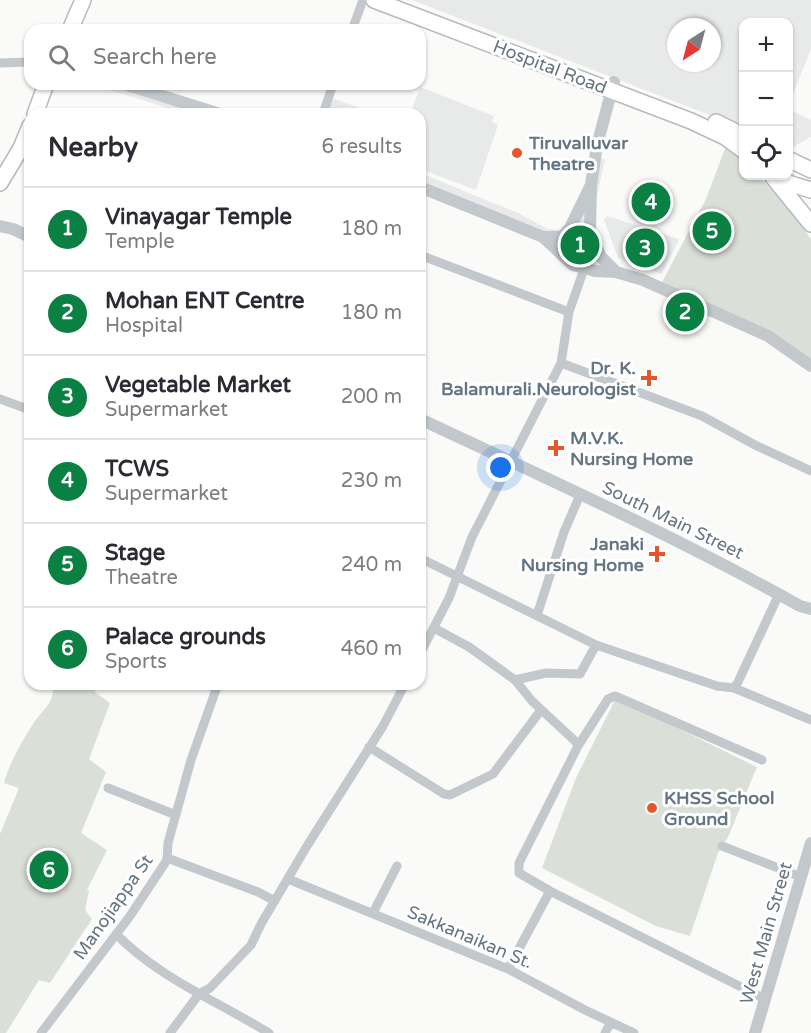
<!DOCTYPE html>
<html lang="en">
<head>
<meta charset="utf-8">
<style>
  :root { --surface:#fff; --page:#f2f2f3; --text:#2b2b33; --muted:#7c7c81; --line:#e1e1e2; --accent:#0b8043 }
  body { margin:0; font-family:"Varela Round",sans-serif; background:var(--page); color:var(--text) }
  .controls { position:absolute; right:18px; top:18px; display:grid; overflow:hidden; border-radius:12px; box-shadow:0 2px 4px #0004 }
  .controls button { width:54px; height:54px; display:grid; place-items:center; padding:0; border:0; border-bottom:2px solid var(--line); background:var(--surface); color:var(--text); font:30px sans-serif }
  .compass { position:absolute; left:667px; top:18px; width:54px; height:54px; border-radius:50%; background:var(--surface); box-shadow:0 2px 4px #0004; rotate:216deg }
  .you { position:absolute; left:501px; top:468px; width:21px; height:21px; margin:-15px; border:4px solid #fff; border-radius:50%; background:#1a73e8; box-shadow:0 0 0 9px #1a73e833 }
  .badge { display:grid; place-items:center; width:39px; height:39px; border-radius:50%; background:var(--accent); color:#fff; font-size:20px; font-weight:700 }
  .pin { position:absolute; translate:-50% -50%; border:3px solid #fff; box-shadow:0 2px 6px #0006 }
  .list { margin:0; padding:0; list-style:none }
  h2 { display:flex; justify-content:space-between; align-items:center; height:78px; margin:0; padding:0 24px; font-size:26px }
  h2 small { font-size:20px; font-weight:400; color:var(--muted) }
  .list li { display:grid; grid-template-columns:39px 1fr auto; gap:18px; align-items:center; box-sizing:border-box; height:84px; padding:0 24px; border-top:2px solid var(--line) }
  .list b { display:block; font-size:22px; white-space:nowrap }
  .list p { margin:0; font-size:20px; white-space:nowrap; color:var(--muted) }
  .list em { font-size:20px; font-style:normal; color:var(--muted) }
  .icon { flex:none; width:33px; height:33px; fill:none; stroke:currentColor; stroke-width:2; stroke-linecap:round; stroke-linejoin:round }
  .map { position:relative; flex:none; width:811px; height:1033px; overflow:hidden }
  .search { position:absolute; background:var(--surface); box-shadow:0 2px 4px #0004; left:24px; top:24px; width:402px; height:66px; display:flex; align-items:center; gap:15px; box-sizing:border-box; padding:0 21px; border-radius:18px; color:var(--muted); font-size:22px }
  .panel { position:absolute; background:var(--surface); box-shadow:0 2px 4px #0004; left:24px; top:108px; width:402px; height:582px; border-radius:18px }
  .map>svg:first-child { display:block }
</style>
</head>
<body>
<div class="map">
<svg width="811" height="1033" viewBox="0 0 811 1033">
  <rect width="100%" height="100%" fill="#fafaf8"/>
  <path fill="#e8e9e9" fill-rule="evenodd" d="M412,0H811V49L789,104L788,22H744L743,128ZM676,27H712V63H676Z
    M90,84H136L233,114H188Z
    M420,87L494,116L492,122L498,125L476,190L420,169V114H410Z
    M332,98L360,108L358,114H326Z
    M789,109L811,120V137L793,147L789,145Z
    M593,157L605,159L595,204L596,243L621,268L594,266L582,260L564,256L543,241L420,194V173L518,213L548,229L562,230L580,207Z
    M607,216L679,239L662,274L618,258L604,220Z"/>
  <path fill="#dadfd7" d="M726,146L743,161L744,176H758L784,202L811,239V360L660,286L706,199Z
    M54,684H92L95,692L110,703L89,759L106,772L81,833L107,850L87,890L89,891L85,910L92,919L50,983L39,980L6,1033H0V834L19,788L4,783C8,766 23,739 33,724C45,706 52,707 54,684Z
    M616,698L757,767L728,837L718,853L690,936L656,926L542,868L576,778Z"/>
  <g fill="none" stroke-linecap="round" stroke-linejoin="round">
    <g stroke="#b5babe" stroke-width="18">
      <path id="primary" d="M374,0L691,121L725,137L744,151
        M70,30L83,0
        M35,114L46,84
        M716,122L744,136
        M788,159L811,170
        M772,176L811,224
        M778,177L791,184L811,190
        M0,183L21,148L30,126"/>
    </g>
    <path stroke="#c3c8cc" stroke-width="9" d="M352,30L363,0
      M0,63L30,62
      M323,114L333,84
      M420,255L569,312
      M561,363L569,312L584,269
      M0,399L30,410
      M420,558L596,645L717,686L734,688L811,720
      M537,615L564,532L580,495
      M434,628L469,647L515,680L532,701L575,741L578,746L519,863V873L550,891L765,999
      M420,654L449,598L472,537L561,363L702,416L755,445L811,471
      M515,680L546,673L580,674L596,645
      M734,688L738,682L779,594
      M578,746L608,699L615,696L762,760
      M369,747L444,794L450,795L493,774L541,710
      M108,788L176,815
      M722,846L801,877
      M167,858L258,892L275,901
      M288,879L508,969L585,1010L634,1033
      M373,913L397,866
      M116,934C159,978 217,1001 269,1033
      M508,969L550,891
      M41,1033L130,916L167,860L168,843L191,760L218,684
      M170,1033L199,994L210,988L251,945L261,924L307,846L383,726L405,684
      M605,1033L611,1022"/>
    <path stroke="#c3c8cc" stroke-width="12" d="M614,82L597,145L591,185L590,232L601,257L616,272
      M124,84L220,114
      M420,187L543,237L573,265L595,271L616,272L643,280L719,314L768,336L811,366
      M0,226L13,229L30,237
      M543,237H562L570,228L591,185
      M420,419C548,479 677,537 800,606L811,609
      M755,1033L811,843"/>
    <use href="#primary" stroke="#fff" stroke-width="15"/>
  </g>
  <g fill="#e4572e" stroke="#fff" stroke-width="2">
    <circle cx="517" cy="153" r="6"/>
    <path d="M646 369h6v6h6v6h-6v6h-6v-6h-6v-6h6z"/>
    <path d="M553 439h6v6h6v6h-6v6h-6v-6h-6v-6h6z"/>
    <path d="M654 545h6v6h6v6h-6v6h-6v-6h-6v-6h6z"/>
    <circle cx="652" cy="808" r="6"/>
  </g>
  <g text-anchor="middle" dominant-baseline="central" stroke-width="6" stroke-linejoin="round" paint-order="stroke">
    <g font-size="18" fill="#657683" stroke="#fff">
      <text transform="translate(550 67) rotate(21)">Hospital Road</text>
      <text transform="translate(673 520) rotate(26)">South Main Street</text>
      <text transform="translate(113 907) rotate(-55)">Manojiappa St</text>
      <text transform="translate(766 933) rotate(-74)">West Main Street</text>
      <text transform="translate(470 937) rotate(23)">Sakkanaikan St.</text>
    </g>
    <g font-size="18" font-weight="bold" fill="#657683" stroke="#fff" text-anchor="start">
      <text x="529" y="143">Tiruvalluvar<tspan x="529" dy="21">Theatre</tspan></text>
      <text x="636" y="368" text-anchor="end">Dr. K.<tspan x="636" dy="21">Balamurali.Neurologist</tspan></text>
      <text x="570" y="438">M.V.K.<tspan x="570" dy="21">Nursing Home</tspan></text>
      <text x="644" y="544" text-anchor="end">Janaki<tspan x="644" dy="21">Nursing Home</tspan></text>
      <text x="664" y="798">KHSS School<tspan x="664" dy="21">Ground</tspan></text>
    </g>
  </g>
</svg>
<div class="controls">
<button>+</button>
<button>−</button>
<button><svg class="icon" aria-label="locate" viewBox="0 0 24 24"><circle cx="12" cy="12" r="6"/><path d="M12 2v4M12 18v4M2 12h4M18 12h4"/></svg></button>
</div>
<svg class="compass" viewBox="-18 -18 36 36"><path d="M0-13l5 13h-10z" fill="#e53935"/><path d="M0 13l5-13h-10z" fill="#7c7c81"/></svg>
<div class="you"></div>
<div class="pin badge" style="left:580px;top:245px">1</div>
<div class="pin badge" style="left:685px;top:312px">2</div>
<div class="pin badge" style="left:645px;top:248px">3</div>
<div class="pin badge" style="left:651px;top:202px">4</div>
<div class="pin badge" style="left:712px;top:231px">5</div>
<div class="pin badge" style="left:49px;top:870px">6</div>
<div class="search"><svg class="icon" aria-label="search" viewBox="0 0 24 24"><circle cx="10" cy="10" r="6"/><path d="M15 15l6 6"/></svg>Search here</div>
<section class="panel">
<h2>Nearby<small>6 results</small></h2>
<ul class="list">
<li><span class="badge">1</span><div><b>Vinayagar Temple</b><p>Temple</p></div><em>180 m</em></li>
<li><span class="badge">2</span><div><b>Mohan ENT Centre</b><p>Hospital</p></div><em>180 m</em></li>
<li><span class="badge">3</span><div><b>Vegetable Market</b><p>Supermarket</p></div><em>200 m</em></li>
<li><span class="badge">4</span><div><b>TCWS</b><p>Supermarket</p></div><em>230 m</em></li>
<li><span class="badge">5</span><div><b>Stage</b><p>Theatre</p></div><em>240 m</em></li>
<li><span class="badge">6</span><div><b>Palace grounds</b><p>Sports</p></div><em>460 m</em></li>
</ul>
</section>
</div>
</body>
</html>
